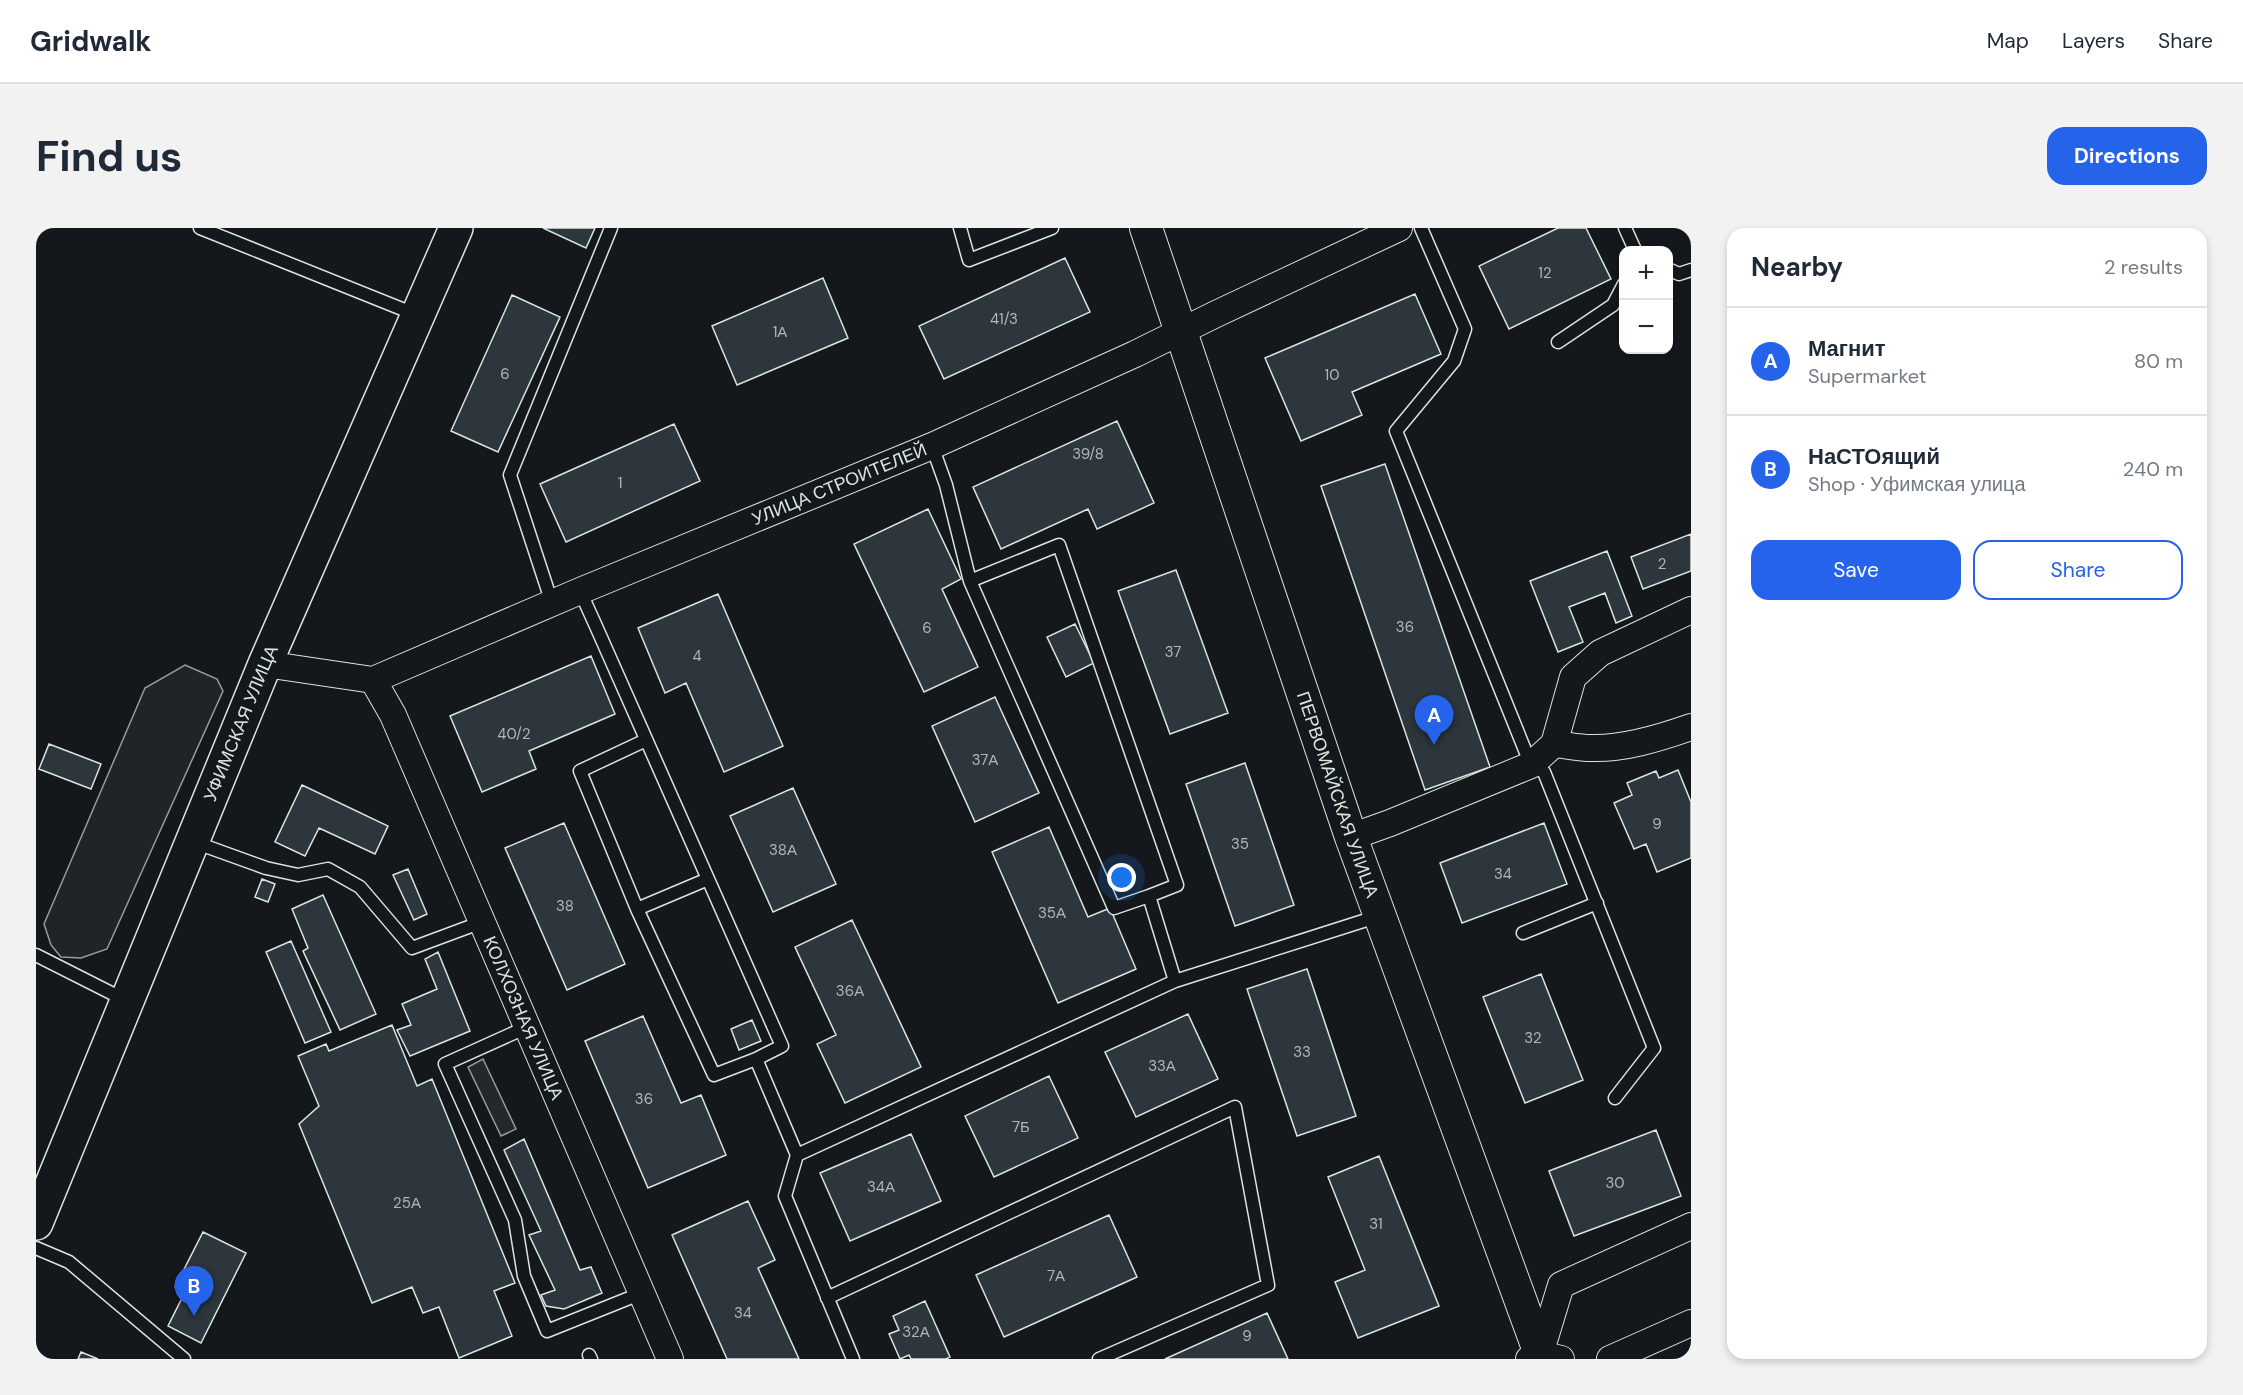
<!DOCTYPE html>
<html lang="en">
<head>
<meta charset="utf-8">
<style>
  :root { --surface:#fff; --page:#f2f2f3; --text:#1f2937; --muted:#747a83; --line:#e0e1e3; --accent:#2563eb }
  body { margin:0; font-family:"DM Sans",sans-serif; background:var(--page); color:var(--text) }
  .controls { position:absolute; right:18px; top:18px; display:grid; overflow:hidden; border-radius:12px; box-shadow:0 3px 9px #0003 }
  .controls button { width:54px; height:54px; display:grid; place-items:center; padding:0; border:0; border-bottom:2px solid var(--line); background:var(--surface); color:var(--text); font:30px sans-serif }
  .you { position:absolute; left:1086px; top:650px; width:21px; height:21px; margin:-15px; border:4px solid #fff; border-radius:50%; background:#1a73e8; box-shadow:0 0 0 9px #1a73e833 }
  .badge { display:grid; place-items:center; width:39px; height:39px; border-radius:50%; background:var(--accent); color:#fff; font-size:20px; font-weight:700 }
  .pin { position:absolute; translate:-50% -50px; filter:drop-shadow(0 2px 3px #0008) }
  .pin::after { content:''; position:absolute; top:32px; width:21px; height:18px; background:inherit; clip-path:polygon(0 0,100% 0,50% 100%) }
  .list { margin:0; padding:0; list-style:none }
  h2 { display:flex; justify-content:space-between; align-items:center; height:78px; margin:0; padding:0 24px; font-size:26px }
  h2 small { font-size:20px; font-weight:400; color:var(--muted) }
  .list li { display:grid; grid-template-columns:39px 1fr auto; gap:18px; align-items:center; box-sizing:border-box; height:108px; padding:0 24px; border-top:2px solid var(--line) }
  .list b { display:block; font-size:22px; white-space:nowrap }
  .list p { margin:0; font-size:20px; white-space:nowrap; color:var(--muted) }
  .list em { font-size:20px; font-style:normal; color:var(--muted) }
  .actions { display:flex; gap:12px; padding:18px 24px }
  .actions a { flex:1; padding:14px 0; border:2px solid var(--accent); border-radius:18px; text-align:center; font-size:21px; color:var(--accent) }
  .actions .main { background:var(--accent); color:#fff }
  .map { position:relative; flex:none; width:1655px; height:1131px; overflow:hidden; border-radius:18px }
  header { display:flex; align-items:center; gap:36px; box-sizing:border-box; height:84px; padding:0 30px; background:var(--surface); border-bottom:2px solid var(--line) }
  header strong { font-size:28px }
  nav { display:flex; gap:33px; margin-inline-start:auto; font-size:21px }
  .intro { display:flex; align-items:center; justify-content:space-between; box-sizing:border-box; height:144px; padding:0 36px }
  h1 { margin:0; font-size:42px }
  .button { padding:15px 27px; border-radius:18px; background:var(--accent); color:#fff; font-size:21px; font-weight:700 }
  main { display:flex; gap:36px; padding:0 36px }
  aside { flex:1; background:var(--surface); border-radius:18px; box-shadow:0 3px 9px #0003 }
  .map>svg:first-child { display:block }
</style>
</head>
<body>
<header>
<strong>Gridwalk</strong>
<nav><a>Map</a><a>Layers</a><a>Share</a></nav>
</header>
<div class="intro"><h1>Find us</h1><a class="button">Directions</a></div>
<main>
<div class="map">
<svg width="1655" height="1131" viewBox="0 0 1655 1131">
  <rect width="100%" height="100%" fill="#14181c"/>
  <path fill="#202428" stroke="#939e99" stroke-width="1.5" d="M149,437L181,451L187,463L71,721L45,730L25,729L15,717L8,696L109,460Z"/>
  <path fill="#24282b" stroke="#939e99" stroke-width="1.5" d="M447,831L480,901L465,908L432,839Z"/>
  <path fill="#2c363c" stroke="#d8e6dc" stroke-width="1.5" d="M507,0H559L550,20Z
    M1522,0H1550L1575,51L1473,101L1443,38Z
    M1029,30L1054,84L908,151L883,98Z
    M787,50L812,110L701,157L676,98Z
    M1379,66L1405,126L1316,164L1326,187L1265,213L1229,130Z
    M476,67L524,89L462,224L415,203Z
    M1081,193L1118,275L1061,301L1052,281L965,321L937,259Z
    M638,196L664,253L530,314L504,256Z
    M1349,236L1454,539L1389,562L1285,258Z
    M892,281L925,351L906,361L942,439L888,464L818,316Z
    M1655,306V343L1607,361L1595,329Z
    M1571,323L1596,388L1580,395L1569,365L1533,379L1547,414L1522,424L1494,353Z
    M1140,342L1192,485L1134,506L1082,363Z
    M682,366L747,518L688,544L650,455L629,465L602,400Z
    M1039,396L1058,435L1030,449L1011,409Z
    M555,428L579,486L493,523L500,541L446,564L414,488Z
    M959,469L1003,565L939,594L896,498Z
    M13,516L65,536L55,561L3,541Z
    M1209,535L1258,677L1199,698L1150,556Z
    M1642,542L1655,574V630L1621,644L1610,616L1598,621L1578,575L1596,567L1591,555L1620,543L1623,550Z
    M266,557L352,598L339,626L283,600L269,628L239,614Z
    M757,560L800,656L737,684L694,588Z
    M528,595L589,736L531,762L469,620Z
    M1508,595L1531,656L1426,695L1404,635Z
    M1013,599L1052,689L1074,680L1100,741L1022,775L956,624Z
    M372,641L391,686L378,692L357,647Z
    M226,651L239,656L232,674L219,669Z
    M287,667L340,786L304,802L267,723L272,720L256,681Z
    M816,692L885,839L809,875L781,816L800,807L759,719Z
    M255,713L295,804L269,815L230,724Z
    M402,724L434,803L374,828L361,802L375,797L366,776L401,761L389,731Z
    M1271,741L1320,888L1261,908L1211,761Z
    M1505,746L1547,852L1489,875L1447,769Z
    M1152,786L1182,851L1100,889L1069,824Z
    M607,788L645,875L665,867L690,927L612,960L549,813Z
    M716,792L725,813L703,822L695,801Z
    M356,797L381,858L396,851L479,1055L458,1063L476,1108L423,1130L403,1079L387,1085L376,1059L336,1075L263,896L283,878L262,828L290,816L293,823Z
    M1013,848L1042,910L958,949L929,888Z
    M1620,902L1645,968L1538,1008L1513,943Z
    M875,906L905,973L814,1013L784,945Z
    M488,911L544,1042L555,1039L566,1065L528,1081L510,1078L505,1067L519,1062L493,1007L505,1003L468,922Z
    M1343,928L1403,1078L1322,1110L1299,1054L1329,1042L1292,949Z
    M712,973L739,1032L722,1040L763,1131H691L636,1007Z
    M1073,987L1101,1049L968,1109L940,1047Z
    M167,1004L210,1025L165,1115L132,1098L149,1064L139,1059Z
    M889,1073L914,1129L910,1131H875L873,1127L864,1131L853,1106L863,1102L857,1088Z
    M1231,1085L1252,1131H1129Z
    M45,1124L62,1131H42Z"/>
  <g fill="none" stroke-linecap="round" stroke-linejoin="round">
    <g stroke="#d8e6dc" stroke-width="15">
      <path id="service" d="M164,0L381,87
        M924,0L933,32L1016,0
        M1385,0L1429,101L1418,133L1360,203L1495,537L1508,544L1618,820L1579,870
        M1589,0L1599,22
        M1632,41L1643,46L1655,42
        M1522,114L1577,77L1588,56
        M896,218L910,257L934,353
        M544,363L559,396L746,818L720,831L678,847L601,681L544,543L610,512
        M516,375L474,247L575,0
        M158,614L230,640L262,647L292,641L324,659L376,720L446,694
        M1113,668L1078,680L934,353L1023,317L1141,657L1113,668L1139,753
        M601,681L672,651
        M1487,705L1561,675
        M0,727L89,772
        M491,799L409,836L479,992L488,1048L511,1103L606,1065
        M720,831L761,927
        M0,1020L33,1034L148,1131
        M791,1070L1199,879L1232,1057L1063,1131
        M553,1127L555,1131
        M817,1131L749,968L761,927L1139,753L1343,688"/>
    </g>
    <g stroke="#d8e6dc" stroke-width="28">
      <g id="minor">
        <path id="s1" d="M229,436L337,452L544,363L896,218L1099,126L1180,86L1363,0"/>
        <path id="s2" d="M337,452L357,487L634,1131"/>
        <path d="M1518,516C1530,517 1543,520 1555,520C1588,521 1624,510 1655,499"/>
        <path d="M1315,609L1354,595L1495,537L1518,516L1537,449L1564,425L1655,382"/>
        <path d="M1504,1126L1525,1057L1655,998"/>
        <path d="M1493,1131L1504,1126L1525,1131"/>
        <path d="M1574,1131L1655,1095"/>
      </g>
    </g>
    <g stroke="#d8e6dc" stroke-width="34">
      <g id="tertiary">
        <path id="s3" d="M1110,0L1315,609L1506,1131"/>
      </g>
    </g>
    <g stroke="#d8e6dc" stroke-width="36">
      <g id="primary">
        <path id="s4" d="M0,995L229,436L420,0"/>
      </g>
    </g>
    <use href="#service" stroke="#14181c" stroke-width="12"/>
    <use href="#minor" stroke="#14181c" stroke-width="26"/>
    <use href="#tertiary" stroke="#14181c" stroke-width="32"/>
    <use href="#primary" stroke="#14181c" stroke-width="33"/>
  </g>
  <g text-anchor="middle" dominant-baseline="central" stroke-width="4.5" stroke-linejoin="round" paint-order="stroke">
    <g font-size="15" fill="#adbab4">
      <text x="1509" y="45">12</text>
      <text x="968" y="91">41/3</text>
      <text x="744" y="104">1А</text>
      <text x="469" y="146">6</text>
      <text x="1296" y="147">10</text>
      <text x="1052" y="226">39/8</text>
      <text x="584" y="255">1</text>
      <text x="1626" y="336">2</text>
      <text x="1369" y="399">36</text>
      <text x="891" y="400">6</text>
      <text x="1137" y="424">37</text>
      <text x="661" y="428">4</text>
      <text x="478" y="506">40/2</text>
      <text x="949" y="532">37А</text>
      <text x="1621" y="596">9</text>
      <text x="1204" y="616">35</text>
      <text x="747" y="622">38А</text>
      <text x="1467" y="646">34</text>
      <text x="529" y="678">38</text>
      <text x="1016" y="685">35А</text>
      <text x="814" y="763">36А</text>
      <text x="1497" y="810">32</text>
      <text x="1266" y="824">33</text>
      <text x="1126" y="838">33А</text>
      <text x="608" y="871">36</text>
      <text x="985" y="899">7Б</text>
      <text x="1579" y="955">30</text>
      <text x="845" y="959">34А</text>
      <text x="371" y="975">25А</text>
      <text x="1340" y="996">31</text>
      <text x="1020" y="1048">7А</text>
      <text x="707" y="1085">34</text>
      <text x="880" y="1104">32А</text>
      <text x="1211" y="1108">9</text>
    </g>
    <g font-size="18" fill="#d8e6dc" stroke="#14181c">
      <text stroke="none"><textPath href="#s1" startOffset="615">УЛИЦА СТРОИТЕЛЕЙ</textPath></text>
      <text stroke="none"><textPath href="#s4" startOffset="540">УФИМСКАЯ УЛИЦА</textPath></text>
      <text stroke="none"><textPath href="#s3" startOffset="598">ПЕРВОМАЙСКАЯ УЛИЦА</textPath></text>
      <text stroke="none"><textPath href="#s2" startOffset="370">КОЛХОЗНАЯ УЛИЦА</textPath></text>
    </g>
  </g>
</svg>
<div class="controls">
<button>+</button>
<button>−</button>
</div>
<div class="you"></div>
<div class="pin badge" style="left:1398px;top:517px">A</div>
<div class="pin badge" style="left:158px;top:1088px">B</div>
</div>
<aside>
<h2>Nearby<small>2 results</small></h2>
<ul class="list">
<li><span class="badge">A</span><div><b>Магнит</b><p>Supermarket</p></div><em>80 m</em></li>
<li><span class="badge">B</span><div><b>НаСТОящий</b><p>Shop · Уфимская улица</p></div><em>240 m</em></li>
</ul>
<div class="actions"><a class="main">Save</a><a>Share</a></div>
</aside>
</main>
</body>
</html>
